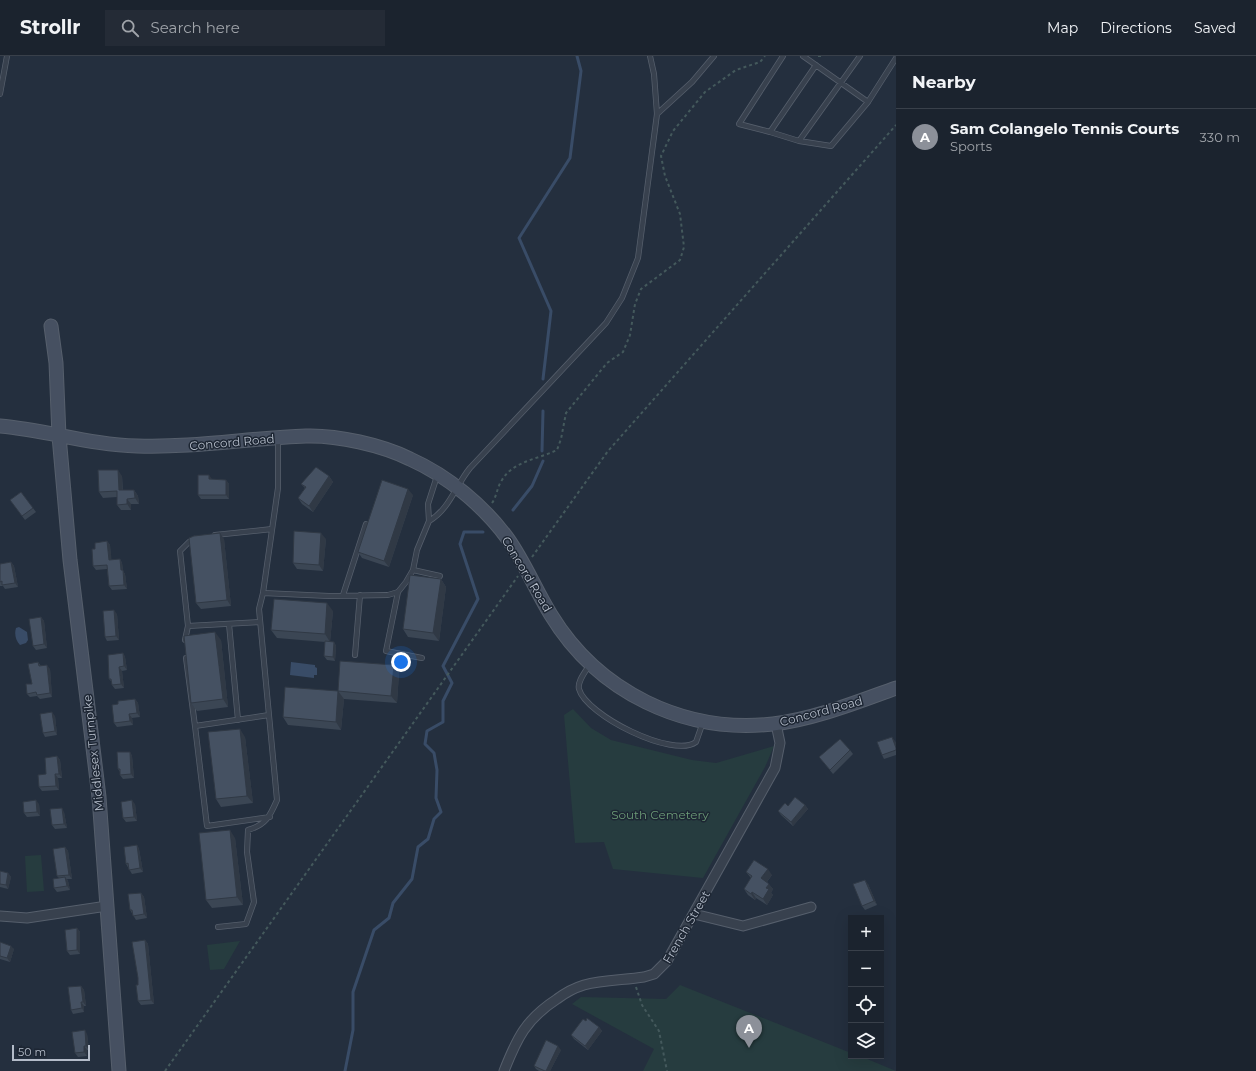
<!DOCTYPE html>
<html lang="en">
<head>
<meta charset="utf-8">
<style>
  :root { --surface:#1b232e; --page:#242b36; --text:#f1f3f6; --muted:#a0a4aa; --line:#39404a; --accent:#8c9099 }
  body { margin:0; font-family:Montserrat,sans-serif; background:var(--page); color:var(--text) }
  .controls { position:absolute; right:12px; bottom:12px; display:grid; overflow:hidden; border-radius:0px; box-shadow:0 4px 16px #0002 }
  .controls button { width:36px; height:36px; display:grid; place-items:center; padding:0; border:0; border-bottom:1px solid var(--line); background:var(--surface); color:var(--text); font:20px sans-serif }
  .scale { position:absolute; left:12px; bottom:10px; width:78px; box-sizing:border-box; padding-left:4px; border:2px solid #b4bcc9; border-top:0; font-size:11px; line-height:14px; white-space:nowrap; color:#b4bcc9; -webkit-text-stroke:3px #1d2633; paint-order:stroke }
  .you { position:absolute; left:401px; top:606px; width:14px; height:14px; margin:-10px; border:3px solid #fff; border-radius:50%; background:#1a73e8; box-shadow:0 0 0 6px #1a73e833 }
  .badge { display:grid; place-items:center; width:26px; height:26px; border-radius:50%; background:var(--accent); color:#fff; font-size:13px; font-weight:700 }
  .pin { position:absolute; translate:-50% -33px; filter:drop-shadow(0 1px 2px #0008) }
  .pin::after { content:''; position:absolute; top:21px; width:14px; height:12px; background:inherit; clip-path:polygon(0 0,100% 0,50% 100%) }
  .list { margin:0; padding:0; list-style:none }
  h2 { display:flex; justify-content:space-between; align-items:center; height:52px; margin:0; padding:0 16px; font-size:17px }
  h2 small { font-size:13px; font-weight:400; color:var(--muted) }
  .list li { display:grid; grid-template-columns:26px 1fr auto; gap:12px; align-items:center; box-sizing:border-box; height:56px; padding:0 16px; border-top:1px solid var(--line) }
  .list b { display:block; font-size:15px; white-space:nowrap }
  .list p { margin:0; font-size:13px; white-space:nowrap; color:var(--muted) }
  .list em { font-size:13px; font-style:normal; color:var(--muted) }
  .icon { flex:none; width:22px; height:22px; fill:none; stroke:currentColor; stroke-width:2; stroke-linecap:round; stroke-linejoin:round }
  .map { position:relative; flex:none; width:896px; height:1015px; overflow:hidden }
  header { display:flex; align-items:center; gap:24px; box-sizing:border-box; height:56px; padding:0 20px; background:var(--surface); border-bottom:1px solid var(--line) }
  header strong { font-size:19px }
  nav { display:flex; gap:22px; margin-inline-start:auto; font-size:14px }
  .search { width:280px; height:36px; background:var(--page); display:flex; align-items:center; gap:10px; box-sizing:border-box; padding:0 14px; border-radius:0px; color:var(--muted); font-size:15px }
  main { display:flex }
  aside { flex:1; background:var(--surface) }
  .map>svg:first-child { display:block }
</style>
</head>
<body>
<header>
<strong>Strollr</strong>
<div class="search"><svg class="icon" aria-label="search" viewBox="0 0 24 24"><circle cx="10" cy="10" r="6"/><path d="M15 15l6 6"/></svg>Search here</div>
<nav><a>Map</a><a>Directions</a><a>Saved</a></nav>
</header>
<main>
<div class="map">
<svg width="896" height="1015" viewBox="0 0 896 1015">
  <rect width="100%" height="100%" fill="#242f3e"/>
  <path fill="#263c3f" d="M573,653L591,672L611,684L692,704L716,707L774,690L765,711L703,822L613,813L604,786L575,787L564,659Z
    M41,799L44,835L27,836L25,800Z
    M240,885L224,913L210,914L207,889Z
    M680,929L851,997V1000H860L896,1015H643L654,993L572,948L581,941L666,943Z"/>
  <path fill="#394c67" d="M19,571L27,576L28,584L26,587L20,589C16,585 14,578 16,572Z
    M291,606L315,609V611L317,612V619H314V622L290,619Z"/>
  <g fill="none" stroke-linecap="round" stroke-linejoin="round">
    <path stroke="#394c67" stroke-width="3" d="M543,323L551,255L519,182L570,102L581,15L577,0
      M542,395L543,355
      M513,454L532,430L543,405
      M345,1015L353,974V936L374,874L389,862L393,847L412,823L418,791L428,783L434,763L441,756L436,742L437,714L434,697L425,688L427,675L443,666V645L452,627L443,610L478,543L460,488L464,476H483"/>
    <g stroke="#565f6c" stroke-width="6">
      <path id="service" d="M803,0L868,46L896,2
        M860,0L799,85L831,90L868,46
        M0,38L7,0
        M657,58L692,26L714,0
        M770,76L739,68L783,0
        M799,85L770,76L816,9
        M429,465C449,454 456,429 470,412L606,267L622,242L638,202L657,58L654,18L650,0
        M215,479L272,473
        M194,483L189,486L180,495L188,570L260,566
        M413,514L440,520
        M398,536L386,595L422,602
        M263,537L329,540L388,539L398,536L406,526L413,514L417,494L429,465L428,448L437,420
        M343,539L366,468
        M229,568L238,664
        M185,584L188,570
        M355,599L360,539
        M186,602L195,670
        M590,608C586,615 577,625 579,633C586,659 673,703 696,686L703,666
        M269,659L195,670L207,770L270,761
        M218,871L246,868L254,846L247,796L248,774C266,769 270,760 277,744L259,553L263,537L278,432V383"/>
    </g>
    <g stroke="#565f6c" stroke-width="11">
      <path id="minor" d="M694,858L743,870L811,851
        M0,860L27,862L107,850
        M504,1015C517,982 526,963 557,943C565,937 574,932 584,929C603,924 625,924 644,921L654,918L667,905L775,712L780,687L776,668"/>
    </g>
    <g stroke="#565f6c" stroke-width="15">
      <path id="secondary" d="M51,270L56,307L59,380L70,504L99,741L119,1015
        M0,370C46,374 91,389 137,390C194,392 249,382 306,380C337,379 382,389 410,403C448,420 484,450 508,483C525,507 536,535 551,559C598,636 684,678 773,668C815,663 857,646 896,632"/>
    </g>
    <path stroke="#44595c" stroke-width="2" stroke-dasharray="3 3" stroke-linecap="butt" d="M818,0H821
      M492,447C497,440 497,431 502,424C513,405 539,403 557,394L561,383L566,357L607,307L623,296L630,279L635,248L641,233L680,204L684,191L680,158L665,120L661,100L673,75L705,36L736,14L760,6L765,0
      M532,501L608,395L896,69
      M636,931L642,949L659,975L667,1015
      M165,1015L518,520"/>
    <use href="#service" stroke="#38414e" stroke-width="4.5"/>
    <use href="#minor" stroke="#38414e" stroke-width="9"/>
    <use href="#secondary" stroke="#465061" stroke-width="13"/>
  </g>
  <path fill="#3b4654" d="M122,420L123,434H134L138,440L139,448H131V454H121L117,449V441L103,442L99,436Z
    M329,420L333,426L313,456L302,448L298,442L305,432L301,428Z
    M212,423L226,424L229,428V443H201L198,439Z
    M21,436L36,456L25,464L10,444Z
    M413,439L389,511L362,502L358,496Z
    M224,483L231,550L201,553L196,547Z
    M326,483L323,515L297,513L293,507Z
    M107,485L110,489L111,504L120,503L122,507L123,515L125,518L127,533L112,534L109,530L107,513L96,514L93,510L95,493Z
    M11,506L14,510L18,531L5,533L3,530H0V508Z
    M441,523L446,531L439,585L408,581L403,573Z
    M333,555L330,586H334L336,590L335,605L327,604L324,600L325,586L277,582L271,574Z
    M117,558L119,584L107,585L105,581Z
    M41,561L44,565L47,592L36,594L33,590Z
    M221,584L228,651L197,655L191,647Z
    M123,597L125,601L127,614L122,615L124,632L115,633L112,629V626L109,623Z
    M38,606L41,610L50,613L52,641L40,643L37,640L30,641L27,638L32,628Z
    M394,609L399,617L397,647L344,643L341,674L288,669L283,661Z
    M135,643L138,647L140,661L132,662L133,669L117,671L114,667L118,648Z
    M55,660L57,679L45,681L43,677Z
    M245,681L253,747L221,751L216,743Z
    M895,685L896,688V699L884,703L882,699Z
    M850,694L853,698L833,718L819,701Z
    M130,696L132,700L134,722L123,723L120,719V716L118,713Z
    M57,700L60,704L62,722H58L59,734L42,735L39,731L46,718Z
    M39,748L40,760L27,761L24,757Z
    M135,748L137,765L126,766L123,762Z
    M805,749L808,753L793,770L781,759L778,755L788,750Z
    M64,756L67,772L55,773L52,769Z
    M235,782L243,849L212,852L206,844Z
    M137,789L139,793L143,816L132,818L126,808Z
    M65,791L68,795L72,823H67L68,825L70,834L57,836L54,832L59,822L57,820Z
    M0,815L8,817L11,821L8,833L0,831Z
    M746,816L772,819L767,826L773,833L771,837L773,839L767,849L756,842L755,844L748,839L744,833L751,822Z
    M868,828L877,849L865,854L862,850Z
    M141,837L144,841L147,862L136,864L130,854Z
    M77,872L80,876V898L70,899L67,895Z
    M145,884L148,888L154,948L141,949L138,945V929Z
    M0,886L14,893L10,906L0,903Z
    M81,930L84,934L86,950H84V956L73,958L71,954Z
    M586,965L599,971L602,975L588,994L574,983L571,979Z
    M87,978L89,994H87V1000L78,1001L75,997Z
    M561,994L550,1015H539L536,1013L534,1010Z"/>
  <path fill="#303945" d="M118,414L122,420L123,440L119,434Z
    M209,419L212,423V427L209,423Z
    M329,420L333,426L313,456L309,450Z
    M226,424L229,428V443L226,439Z
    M408,433L413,439L389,511L384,505Z
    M134,434L138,440L139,448L135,442Z
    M127,443L131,448V454L127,448Z
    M220,477L224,483L231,550L227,544Z
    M321,477L326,483L323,515L319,509Z
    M107,485L110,489L112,508L109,504Z
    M120,503L122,507L123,515L125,518L127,533L124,529L121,514Z
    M11,506L14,510L18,531L15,527Z
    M441,523L446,531L439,585L433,577Z
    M327,547L333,555L330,586L325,578Z
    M114,554L117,558L119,584L116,580Z
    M41,561L44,565L47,592L44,588Z
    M215,576L221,584L228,651L223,643Z
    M334,586L336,590L335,605L333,601Z
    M123,597L125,601L127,614L124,610Z
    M47,609L50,613L52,641L50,637Z
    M394,609L399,617L397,647L391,640Z
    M119,611L122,615L124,632L121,628Z
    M338,635L344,643L341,674L336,666Z
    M135,643L138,647L140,661L137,657Z
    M52,656L55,660L57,679L55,675Z
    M129,658L132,662L133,669L130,665Z
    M240,673L245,681L253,747L247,740Z
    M892,681L895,685L896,688V692Z
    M130,696L132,700L134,722L131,718Z
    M57,700L60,704L62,722L59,718Z
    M55,718L58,722L59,734L56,730Z
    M36,744L39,748L40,760L37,756Z
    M132,744L135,748L137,765L134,761Z
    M805,749L808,753L793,770L791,766Z
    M62,752L64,756L67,772L64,768Z
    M230,774L235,782L243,849L237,841Z
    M137,789L139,793L143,816L140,812Z
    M65,791L68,795L72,823L69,819Z
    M768,813L772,819L765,828L761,822Z
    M8,817L11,821L8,833L6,829Z
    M65,821L68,825L70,834L67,830Z
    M865,824L868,828L877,849L874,845Z
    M769,828L773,833L771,837L773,839L767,849L763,843L766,832Z
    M752,836L756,842L755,844L751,838Z
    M141,837L144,841L147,862L144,858Z
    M77,872L80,876V898L77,894Z
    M145,884L148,888L154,948L151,944Z
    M11,890L14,893L10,906L7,902Z
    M81,930L84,934L86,950L83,946Z
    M81,946L84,950V956L82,952Z
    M599,971L602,975L588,994L585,990Z
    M85,974L87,978L89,994L86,990Z
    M84,990L87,994V1000L84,996Z
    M558,990L561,994L550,1015H546Z"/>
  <path fill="#455162" stroke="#303945" d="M316,411L329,420L309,450L298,442L306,431L301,428Z
    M98,414H118L119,434H134L135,442L127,443V448L117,449V435L99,436Z
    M198,419H209V423L226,424V439H198Z
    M382,424L408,433L384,505L358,496Z
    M21,436L33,452L22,460L10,444Z
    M294,475L321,477L319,509L293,507Z
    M220,477L227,544L196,547L189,482L194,480Z
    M107,485L109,504L120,503L121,514H123L124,529L109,530L107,509L93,510L92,493H95V487Z
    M11,506L15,527L2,529V525L0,526V508Z
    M410,519L441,523L433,577L403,573Z
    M274,543L327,547L325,578L271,574Z
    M114,554L116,580L105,581L103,555Z
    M41,561L44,588L33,590L29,563Z
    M215,576L223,643L191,647L184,580Z
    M325,585L334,586L333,601L324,600Z
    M123,597L124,610L119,611L121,628L112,629L111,623H109L108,599Z
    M340,605L394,609L391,640L338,635Z
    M38,606L39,610L47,609L50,637L37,639L36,636L27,638L26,628H32L28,608Z
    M285,631L338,635L336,666L283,661Z
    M135,643L137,657L129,658L130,665L114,667L112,649L118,648V645Z
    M52,656L55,675L43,677L40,658Z
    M240,673L247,740L216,743L208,676Z
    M892,681L896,692V694L882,699L877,686Z
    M840,683L850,694L830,714L819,701Z
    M117,696H130L131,718L120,719V713H118Z
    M57,700L59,718H55L56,730L39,731L38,719L46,718L45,702Z
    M795,741L805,749L791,766L778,755L785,747L788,750Z
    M36,744L37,756L24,757L23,746Z
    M132,744L134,761L123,762L121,746Z
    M62,752L64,768L52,769L50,753Z
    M230,774L237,841L206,844L199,777Z
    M137,789L140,812L129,814L128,807L126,808L124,791Z
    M65,791L69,819L57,820L53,793Z
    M754,804L768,813L761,822L769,828L766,832L769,833L763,843L752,836L751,838L744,833L752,820L746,816Z
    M0,815L8,817L6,829L0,828Z
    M65,821L67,830L54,832L53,823Z
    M865,824L874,845L862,850L853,828Z
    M141,837L144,858L133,860L132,854H130L128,838Z
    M77,872V894L67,895L65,874Z
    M145,884L151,944L138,945L136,929H138V922L132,886Z
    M0,886L11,890L7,902L0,900Z
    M81,930L83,946H81L82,952L71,954L68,931Z
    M587,962L599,971L585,990L571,979L583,963L586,965Z
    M85,974L86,990H84V996L75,997L72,976Z
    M546,984L558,990L546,1015H545L534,1010Z"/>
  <g text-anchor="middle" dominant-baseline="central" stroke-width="3" stroke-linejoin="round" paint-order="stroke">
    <g font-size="12" fill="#b4bcc9" stroke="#1d2633">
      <text transform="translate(232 386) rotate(-5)">Concord Road</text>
      <text transform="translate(527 518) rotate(59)">Concord Road</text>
      <text transform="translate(821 655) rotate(-15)">Concord Road</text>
      <text transform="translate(93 697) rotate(-96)">Middlesex Turnpike</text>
      <text transform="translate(686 871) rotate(-60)">French Street</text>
    </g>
    <g font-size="12" fill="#6b9a76" stroke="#1d2633">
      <text x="660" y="758">South Cemetery</text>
    </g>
  </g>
</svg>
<div class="controls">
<button>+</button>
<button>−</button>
<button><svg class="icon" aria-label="locate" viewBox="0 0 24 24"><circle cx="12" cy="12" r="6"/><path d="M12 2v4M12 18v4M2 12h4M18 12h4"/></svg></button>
<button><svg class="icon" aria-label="layers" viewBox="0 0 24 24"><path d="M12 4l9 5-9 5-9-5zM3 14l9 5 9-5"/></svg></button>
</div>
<div class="scale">50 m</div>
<div class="you"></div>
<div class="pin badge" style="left:749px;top:992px">A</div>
</div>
<aside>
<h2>Nearby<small></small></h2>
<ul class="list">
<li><span class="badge">A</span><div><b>Sam Colangelo Tennis Courts</b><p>Sports</p></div><em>330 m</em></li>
</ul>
</aside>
</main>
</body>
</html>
